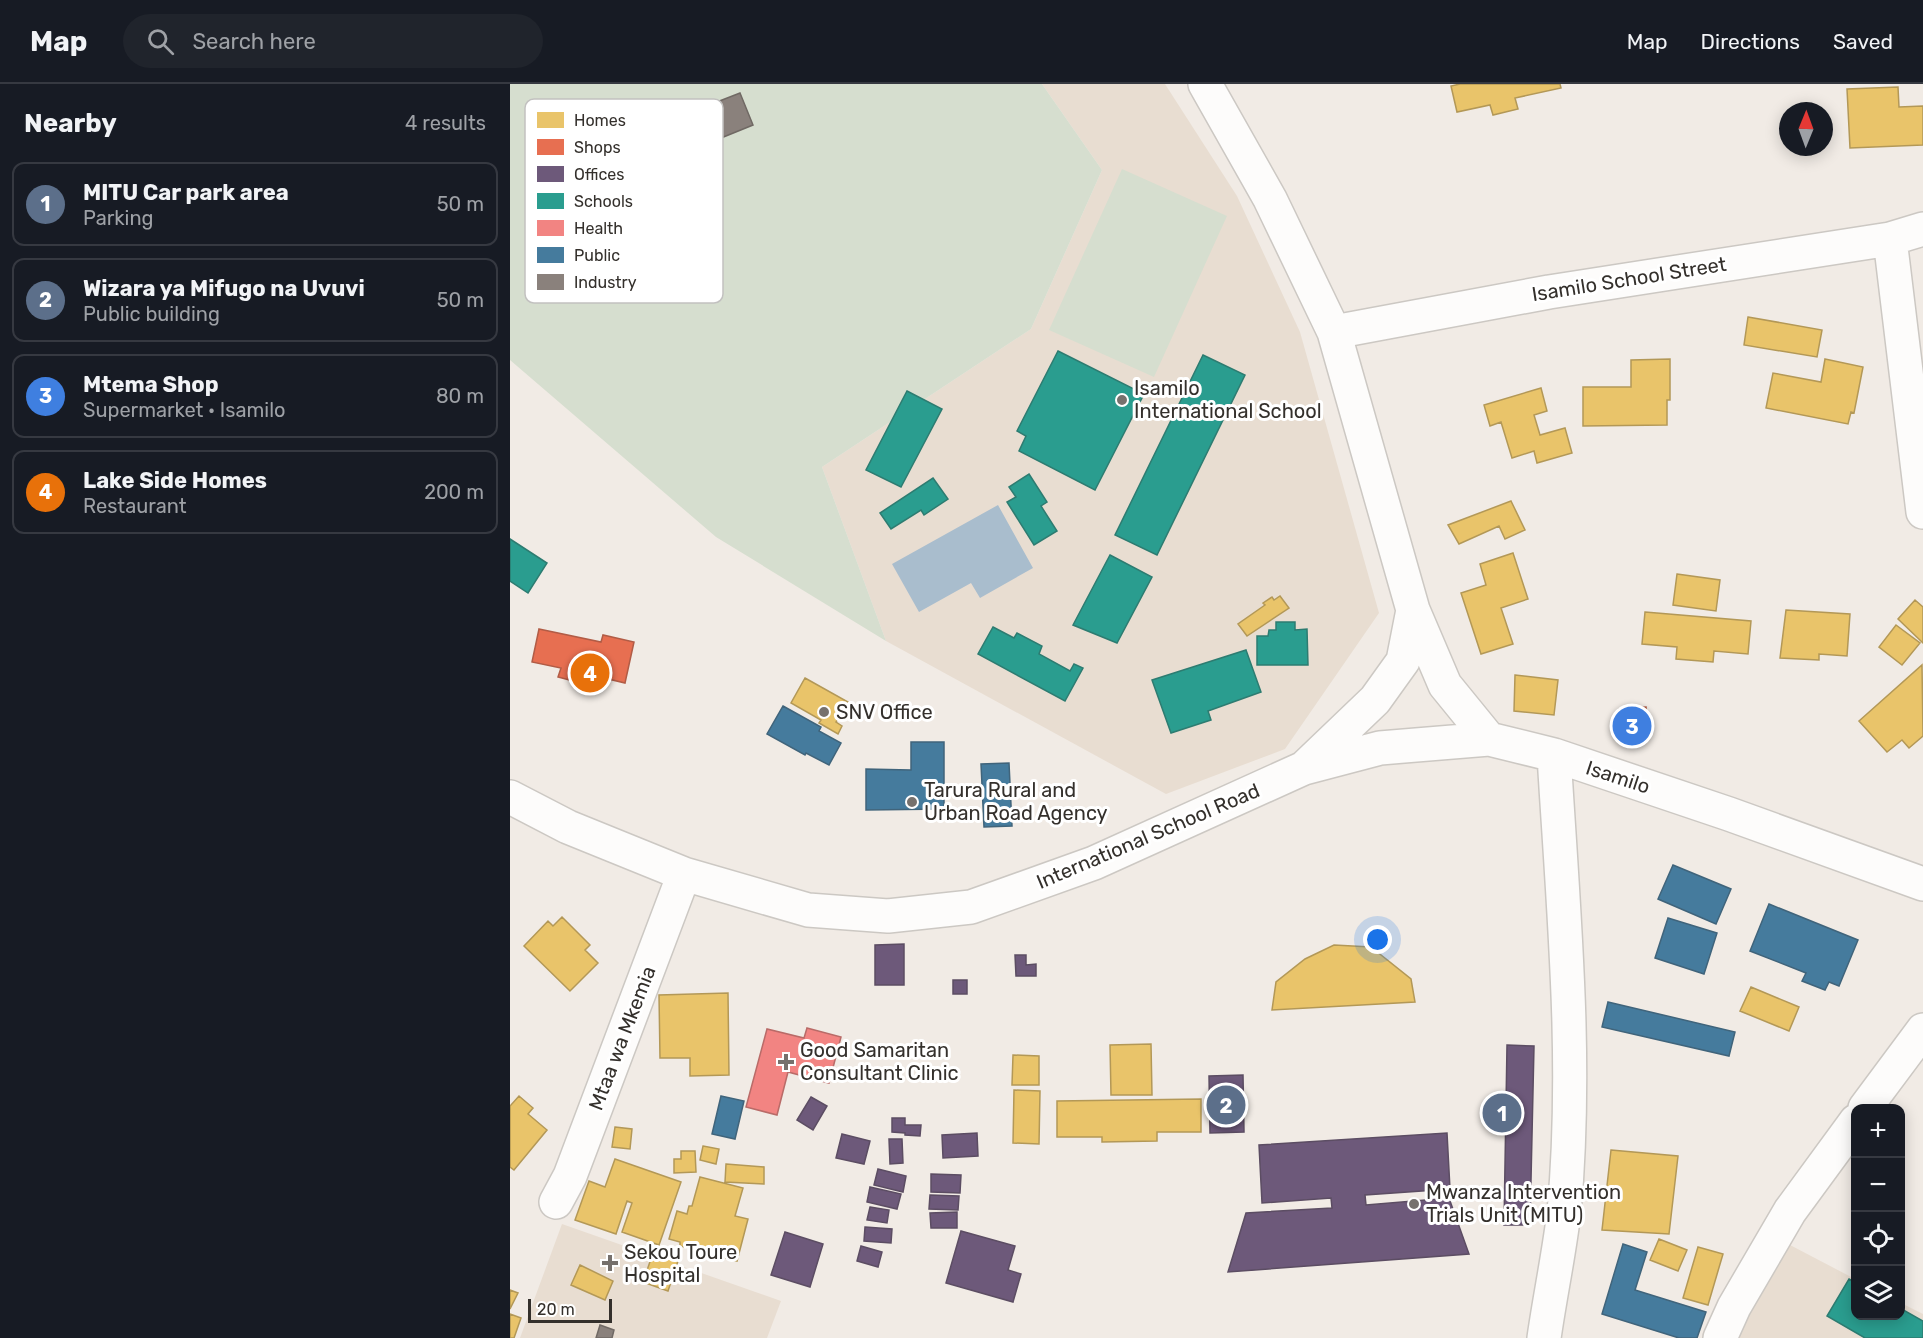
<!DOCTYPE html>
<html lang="en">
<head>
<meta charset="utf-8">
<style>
  :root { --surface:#171b24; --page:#20242c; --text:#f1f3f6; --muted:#9ea1a6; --line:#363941; --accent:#0f766e }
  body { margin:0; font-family:Rubik,sans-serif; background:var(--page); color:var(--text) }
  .controls { position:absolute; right:18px; bottom:18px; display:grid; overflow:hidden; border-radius:12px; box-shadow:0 3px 15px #0003 }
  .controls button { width:54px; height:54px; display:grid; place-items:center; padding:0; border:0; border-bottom:2px solid var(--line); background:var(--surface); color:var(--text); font:30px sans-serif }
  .compass { position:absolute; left:1269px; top:18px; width:54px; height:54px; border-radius:50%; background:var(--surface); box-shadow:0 3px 15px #0003; rotate:1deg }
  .scale { position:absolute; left:18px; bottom:15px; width:84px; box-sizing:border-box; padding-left:6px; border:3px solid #34302c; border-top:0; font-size:16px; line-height:21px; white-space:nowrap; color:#34302c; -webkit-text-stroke:4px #fff; paint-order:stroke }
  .you { position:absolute; left:868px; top:856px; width:21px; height:21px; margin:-15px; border:4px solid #fff; border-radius:50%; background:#1a73e8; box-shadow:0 0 0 9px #1a73e833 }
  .badge { display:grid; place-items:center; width:39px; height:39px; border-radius:50%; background:var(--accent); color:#fff; font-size:20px; font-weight:700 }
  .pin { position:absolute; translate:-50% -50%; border:3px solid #fff; box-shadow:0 2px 6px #0006 }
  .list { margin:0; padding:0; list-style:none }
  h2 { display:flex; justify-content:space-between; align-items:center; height:78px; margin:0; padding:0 24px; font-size:26px }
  h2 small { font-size:20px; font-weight:400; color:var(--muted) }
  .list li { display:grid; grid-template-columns:39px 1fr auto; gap:18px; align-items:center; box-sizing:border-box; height:84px; margin:0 12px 12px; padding:0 12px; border:2px solid var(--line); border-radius:12px }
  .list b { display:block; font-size:22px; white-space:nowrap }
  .list p { margin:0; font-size:20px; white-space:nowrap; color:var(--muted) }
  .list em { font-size:20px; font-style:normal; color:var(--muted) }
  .icon { flex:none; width:33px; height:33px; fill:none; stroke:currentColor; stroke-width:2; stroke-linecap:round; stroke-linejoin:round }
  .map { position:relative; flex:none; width:1413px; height:1254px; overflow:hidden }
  header { display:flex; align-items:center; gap:36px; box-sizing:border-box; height:84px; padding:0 30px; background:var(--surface); border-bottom:2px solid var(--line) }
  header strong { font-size:28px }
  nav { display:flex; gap:33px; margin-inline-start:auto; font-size:21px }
  .search { width:420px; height:54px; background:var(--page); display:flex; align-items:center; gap:15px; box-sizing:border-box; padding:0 21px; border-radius:33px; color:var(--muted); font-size:22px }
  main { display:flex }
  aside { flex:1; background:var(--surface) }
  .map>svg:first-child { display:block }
</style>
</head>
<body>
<header>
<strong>Map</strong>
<div class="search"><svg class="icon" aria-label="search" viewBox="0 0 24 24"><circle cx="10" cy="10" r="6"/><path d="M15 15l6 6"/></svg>Search here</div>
<nav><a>Map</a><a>Directions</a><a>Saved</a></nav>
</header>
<main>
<aside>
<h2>Nearby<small>4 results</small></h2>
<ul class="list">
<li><span class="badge" style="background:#5c6f8a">1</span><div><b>MITU Car park area</b><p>Parking</p></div><em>50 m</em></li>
<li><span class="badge" style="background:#5c6f8a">2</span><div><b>Wizara ya Mifugo na Uvuvi</b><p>Public building</p></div><em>50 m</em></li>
<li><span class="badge" style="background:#3f7fe0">3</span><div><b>Mtema Shop</b><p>Supermarket · Isamilo</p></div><em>80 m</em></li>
<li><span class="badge" style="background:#e8710a">4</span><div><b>Lake Side Homes</b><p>Restaurant</p></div><em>200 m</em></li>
</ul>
</aside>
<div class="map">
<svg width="1413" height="1254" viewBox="0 0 1413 1254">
  <rect width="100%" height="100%" fill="#f1ebe5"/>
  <path fill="#e8ddd1" d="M532,0H655L727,112L790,248L869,529L775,665L656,710L376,557L312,383L521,245L592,86Z
    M52,1140L271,1217L257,1254H10Z
    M1280,1161L1345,1195L1346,1232H1390L1391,1219L1413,1230V1254H1225Z"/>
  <path fill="#d6decf" d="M0,0H532L592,86L521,245L312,383L376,557L206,453L0,276Z
    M612,85L717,132L644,293L539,246Z"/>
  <path fill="#a9bdcd" d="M488,421L523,484L470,514L461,499L409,528L382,480Z"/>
  <path fill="#e9c46a" stroke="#b39857" stroke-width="1.5" d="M950,0H1050L1051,4L1005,14L1008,25L983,31L980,21L947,28L941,2Z
    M1388,3L1389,23L1413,22V61L1340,64L1337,5Z
    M1238,233L1312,246L1307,273L1234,261Z
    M1160,275V316H1157V341L1073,342V303H1121V276Z
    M1315,275L1353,283L1344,329L1341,328L1338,340L1256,324L1263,289L1311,298Z
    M1031,304L1037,327L1024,331L1030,351L1055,344L1062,369L1027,379L1024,367L1002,374L991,338L980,342L974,321Z
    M1001,417L1015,446L995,455L989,442L949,460L938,441Z
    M1003,469L1018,515L991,524L1003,560L971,570L951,509L976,501L970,480Z
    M1167,490L1210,496L1206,527L1163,521Z
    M770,512L779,524L737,552L728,540L755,521L753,519L762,513L764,516Z
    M1405,516L1413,523V559L1388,535Z
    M1276,526L1340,530L1337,572L1309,570V576L1270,574Z
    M1135,528L1241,537L1238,570L1204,567L1203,578L1166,575L1167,563L1132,560Z
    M1386,541L1410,559L1392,581L1369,563Z
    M1412,581L1413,652L1399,664L1392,656L1377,668L1349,637Z
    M1005,591L1048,596L1044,631L1004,627Z
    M295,594L338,618L326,638L332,642L328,650L309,639L311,636L281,619Z
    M52,833L80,861L75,866L88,879L60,907L14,862L38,837L43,842Z
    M824,861L861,863L901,895L905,918L762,926L766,898L795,875Z
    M1241,903L1289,923L1279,947L1230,927Z
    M218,909L219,991L180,992V974H150L149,911Z
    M641,960L642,1011H601L600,961Z
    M503,971L529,972V1001H502Z
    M504,1006L530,1007L529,1060L503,1059Z
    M9,1012L23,1024L18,1030L37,1046L4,1086L0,1083V1022Z
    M691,1015V1048H647V1057L592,1058V1053H547V1017Z
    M105,1043L122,1045L120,1065L102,1063Z
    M193,1062L209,1065L206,1080L190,1076Z
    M1101,1066L1168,1072L1159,1150L1092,1146Z
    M171,1067H185L186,1088L164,1089V1075H171Z
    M105,1075L171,1098L149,1161L112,1148L122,1119L117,1117L106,1150L65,1136L79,1097L95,1103Z
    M216,1080L254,1083V1100L215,1098Z
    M190,1093L233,1104L225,1132L238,1135L227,1177L170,1162V1158L159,1155L167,1127L177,1130L179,1122H182Z
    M1149,1155L1177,1166L1168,1187L1140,1176Z
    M1188,1163L1213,1170L1198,1221L1173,1214Z
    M143,1169L168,1177L158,1207L133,1198Z
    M70,1181L103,1197L95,1216L61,1201Z
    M0,1206L8,1209L0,1225Z
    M0,1230L11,1234L4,1254H0Z"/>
  <path fill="#e76f51" stroke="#b15c46" stroke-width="1.5" d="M29,545L91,558L93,551L124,558L115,599L94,594L90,604L48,593L51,584L22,578Z
    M1136,623L1137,647L1110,648L1109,625Z"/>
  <path fill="#6d597a" stroke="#5c4d63" stroke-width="1.5" d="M394,860V901H365V861Z
    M505,871H516V881L526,880V892H506Z
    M443,896H457V910H443Z
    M997,961L1024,962L1020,1141H994Z
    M733,991L734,1048L700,1049L699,992Z
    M301,1013L317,1022L303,1046L287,1036Z
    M382,1034H395V1041H411L410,1052L395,1051V1049L382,1048Z
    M467,1049L468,1072L433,1074L432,1051Z
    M937,1049L940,1105L855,1111L856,1121L939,1114L959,1170L718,1188L736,1129L822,1124L821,1114L752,1119L749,1061Z
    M332,1050L360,1057L354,1080L326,1074Z
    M379,1055H392L393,1079L380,1080Z
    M368,1085L396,1092L393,1108L364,1101Z
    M421,1090L451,1091L450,1109L421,1108Z
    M360,1103L391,1110L387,1125L357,1118Z
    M420,1111L449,1112L448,1126L419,1125Z
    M360,1123L379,1126L377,1139L357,1136Z
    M447,1128V1144H421L420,1129Z
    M355,1143L382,1145L381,1159L354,1157Z
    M451,1147L505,1162L498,1186L511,1190L503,1218L436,1199Z
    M275,1148L313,1160L300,1203L261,1191Z
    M351,1162L372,1168L368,1183L347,1177Z"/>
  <path fill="#2a9d8f" stroke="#2d7c71" stroke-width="1.5" d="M548,267L634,310L585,406L509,367L516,352L507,347Z
    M693,271L735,291L647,471L605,451Z
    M397,307L432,325L391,403L356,386Z
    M519,390L537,418L531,422L547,447L524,461L497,418L506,413L499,403Z
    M423,394L438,415L414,431L411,426L381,445L370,429Z
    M0,455L37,479L18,509L0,497Z
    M600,471L642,493L607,559L563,541Z
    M766,538H785V546L797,545L798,581H747V552H758L759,546H766Z
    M483,543L504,554L507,549L532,562L529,570L560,587L564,580L573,584L555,617L468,570Z
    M736,566L751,608L698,627L701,636L661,649L642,596Z
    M1339,1195L1346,1199V1232H1390V1224L1413,1237V1254H1355L1317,1232Z"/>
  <path fill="#f28482" stroke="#b96b68" stroke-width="1.5" d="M297,944L331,953L319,999L278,988L267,1031L236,1023L257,945L294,954Z"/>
  <path fill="#457b9d" stroke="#40647b" stroke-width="1.5" d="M273,622L311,643L309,647L331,659L319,681L296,669L295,671L257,650Z
    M401,658H434V725L356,726V685L401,686Z
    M499,679L502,742L474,743L471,680Z
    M1163,781L1221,805L1206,840L1148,815Z
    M1259,820L1348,856L1329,902L1319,898L1315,906L1292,897L1296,889L1240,867Z
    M1158,834L1207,849L1194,890L1145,874Z
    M1098,918L1225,948L1219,972L1092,943Z
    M211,1012L234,1017L225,1055L202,1050Z
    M1113,1160L1137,1168L1125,1206L1196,1228L1187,1254H1169L1092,1230Z"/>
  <path fill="#8a817c" stroke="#706964" stroke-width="1.5" d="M230,9L243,41L184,65L171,32Z
    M90,1241L104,1246L102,1254H86Z"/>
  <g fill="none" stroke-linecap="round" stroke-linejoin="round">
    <g stroke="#ccc8c3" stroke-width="36">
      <path id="minor" d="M695,0L760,115L824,248L903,526L893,577L865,616L795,683
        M1380,155L1413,428
        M824,248L1039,208L1380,155L1413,145
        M903,526L935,601L979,655
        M0,713L58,743L174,790L298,826L378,832L461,823L584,779L794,684L870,664L979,655L1044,671L1219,730L1413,800
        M1355,1024L1413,946
        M46,1118L60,1092L174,790
        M1034,1254C1040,1212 1049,1170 1054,1128C1068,976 1053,823 1044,671
        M1210,1254L1224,1223L1280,1127L1346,1037"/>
    </g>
    <use href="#minor" stroke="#fdfcfb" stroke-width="33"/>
  </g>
  <g fill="#76716d" stroke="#fff" stroke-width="2">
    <circle cx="612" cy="316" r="6"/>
    <circle cx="314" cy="628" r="6"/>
    <circle cx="402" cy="718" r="6"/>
    <path d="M273 969h6v6h6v6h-6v6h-6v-6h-6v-6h6z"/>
    <circle cx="904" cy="1120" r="6"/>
    <path d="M97 1170h6v6h6v6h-6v6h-6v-6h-6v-6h6z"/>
  </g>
  <g text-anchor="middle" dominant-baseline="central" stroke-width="6" stroke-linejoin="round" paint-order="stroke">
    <g font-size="20" fill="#34302c" stroke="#fff">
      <text transform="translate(1119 195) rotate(-9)">Isamilo School Street</text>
      <text transform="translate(1108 693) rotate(18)">Isamilo</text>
      <text transform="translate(638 752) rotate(-23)">International School Road</text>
      <text transform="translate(112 954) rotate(-69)">Mtaa wa Mkemia</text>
    </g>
    <g font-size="20" fill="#34302c" stroke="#fff" text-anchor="start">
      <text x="624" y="304">Isamilo<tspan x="624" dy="23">International School</tspan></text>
      <text x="326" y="628">SNV Office</text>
      <text x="414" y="706">Tarura Rural and<tspan x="414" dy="23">Urban Road Agency</tspan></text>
      <text x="290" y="966">Good Samaritan<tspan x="290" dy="23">Consultant Clinic</tspan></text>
      <text x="916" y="1108">Mwanza Intervention<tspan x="916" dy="23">Trials Unit (MITU)</tspan></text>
      <text x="114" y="1168">Sekou Toure<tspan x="114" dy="23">Hospital</tspan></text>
    </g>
  </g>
  <rect x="15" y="15" width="198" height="204" rx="9" fill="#fff" stroke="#c2c1c0" stroke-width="1.5"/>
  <rect x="27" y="28" width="27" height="16" fill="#e9c46a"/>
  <rect x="27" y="55" width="27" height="16" fill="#e76f51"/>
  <rect x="27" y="82" width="27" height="16" fill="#6d597a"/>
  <rect x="27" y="109" width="27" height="16" fill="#2a9d8f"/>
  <rect x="27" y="136" width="27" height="16" fill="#f28482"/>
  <rect x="27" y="163" width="27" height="16" fill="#457b9d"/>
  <rect x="27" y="190" width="27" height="16" fill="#8a817c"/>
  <g font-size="16" fill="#34302c">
    <text x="64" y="42">Homes</text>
    <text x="64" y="69">Shops</text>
    <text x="64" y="96">Offices</text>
    <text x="64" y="123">Schools</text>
    <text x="64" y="150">Health</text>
    <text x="64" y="177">Public</text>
    <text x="64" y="204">Industry</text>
  </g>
</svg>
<div class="controls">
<button>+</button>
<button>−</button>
<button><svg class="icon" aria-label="locate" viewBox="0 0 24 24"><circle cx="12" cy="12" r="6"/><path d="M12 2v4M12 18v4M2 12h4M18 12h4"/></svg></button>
<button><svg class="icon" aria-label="layers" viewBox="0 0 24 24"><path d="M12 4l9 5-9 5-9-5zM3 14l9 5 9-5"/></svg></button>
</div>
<svg class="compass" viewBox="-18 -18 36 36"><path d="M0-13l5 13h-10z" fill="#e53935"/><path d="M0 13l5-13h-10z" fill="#9ea1a6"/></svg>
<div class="scale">20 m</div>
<div class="you"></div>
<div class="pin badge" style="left:992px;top:1029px;background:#5c6f8a">1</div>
<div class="pin badge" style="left:716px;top:1021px;background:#5c6f8a">2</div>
<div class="pin badge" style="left:1122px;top:642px;background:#3f7fe0">3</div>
<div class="pin badge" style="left:80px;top:589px;background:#e8710a">4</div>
</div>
</main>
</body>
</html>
